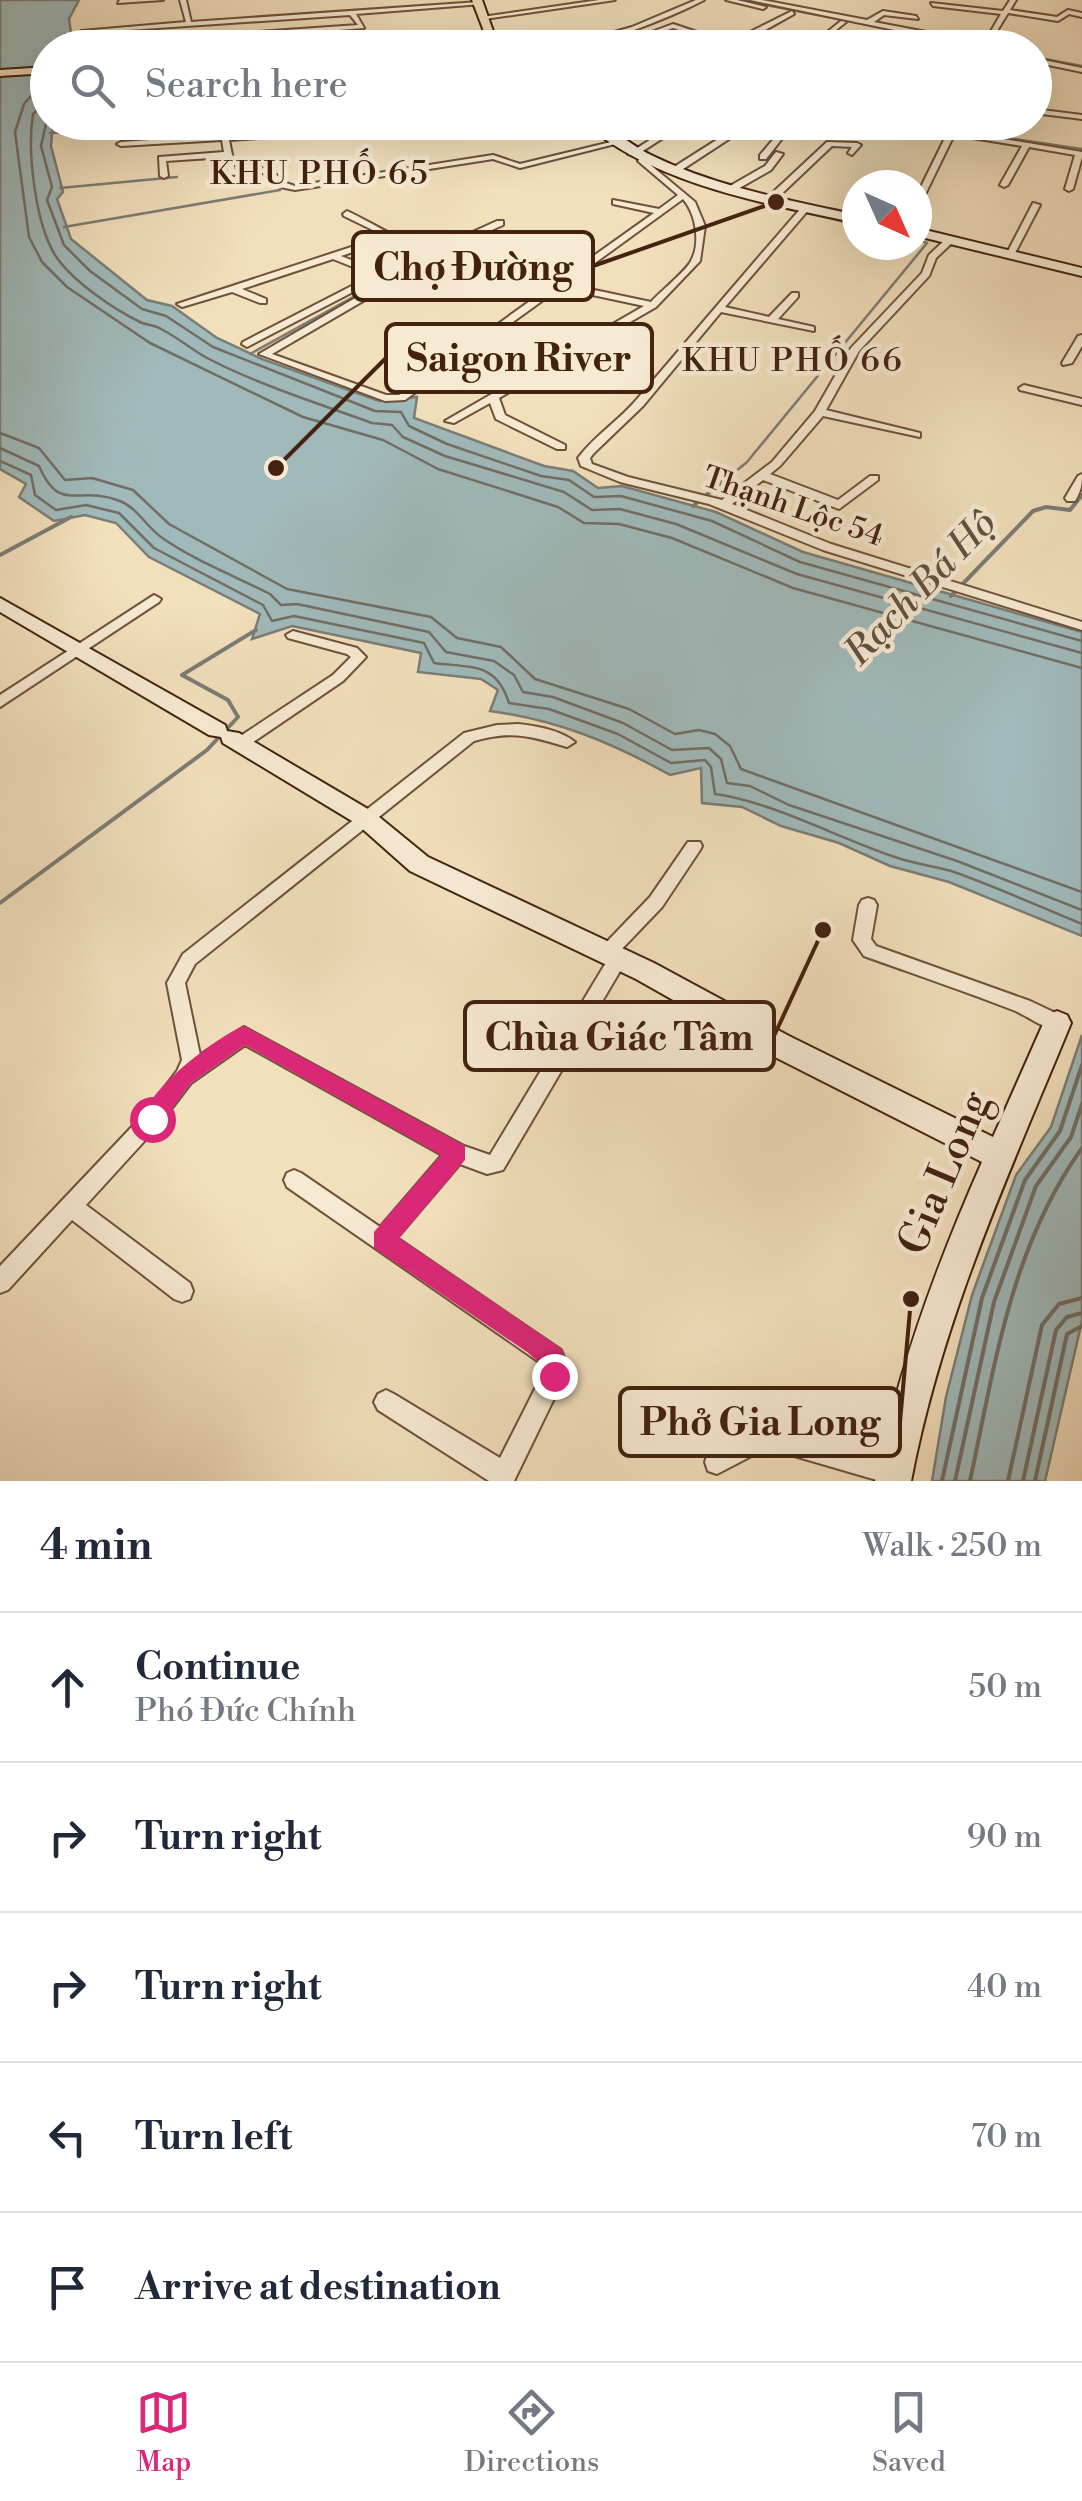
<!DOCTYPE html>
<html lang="en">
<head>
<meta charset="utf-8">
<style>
  :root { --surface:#fff; --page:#f6f6f7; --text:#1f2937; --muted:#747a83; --line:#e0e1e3; --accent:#db2777 }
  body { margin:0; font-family:"Libre Bodoni",serif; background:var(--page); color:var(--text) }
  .compass { position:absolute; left:842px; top:170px; width:90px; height:90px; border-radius:50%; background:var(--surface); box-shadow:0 10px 40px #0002; rotate:135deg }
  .stop { position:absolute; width:30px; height:30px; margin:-22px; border:8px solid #db2777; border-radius:50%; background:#fff }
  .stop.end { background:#db2777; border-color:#fff; box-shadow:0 2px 10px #0008 }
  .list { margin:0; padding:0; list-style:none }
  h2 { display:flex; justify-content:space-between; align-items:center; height:130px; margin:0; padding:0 40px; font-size:42px }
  h2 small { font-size:32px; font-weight:400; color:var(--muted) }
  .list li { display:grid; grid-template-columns:65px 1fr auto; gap:30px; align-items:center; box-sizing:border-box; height:150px; padding:0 40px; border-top:2px solid var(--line) }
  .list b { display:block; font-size:38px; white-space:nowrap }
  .list p { margin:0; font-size:32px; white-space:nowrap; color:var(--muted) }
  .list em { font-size:32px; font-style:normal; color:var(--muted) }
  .icon { flex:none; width:55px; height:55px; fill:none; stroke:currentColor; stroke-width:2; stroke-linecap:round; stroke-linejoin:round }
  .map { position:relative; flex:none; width:1082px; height:1481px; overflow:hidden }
  .search { position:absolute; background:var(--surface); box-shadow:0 10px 40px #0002; left:30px; right:30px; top:30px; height:110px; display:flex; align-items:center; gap:25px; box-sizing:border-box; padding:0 35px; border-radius:55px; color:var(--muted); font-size:38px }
  .sheet { height:880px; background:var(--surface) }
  nav { display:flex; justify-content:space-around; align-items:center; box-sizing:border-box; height:140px; border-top:2px solid var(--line); background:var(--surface); font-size:28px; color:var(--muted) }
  nav a { display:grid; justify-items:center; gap:5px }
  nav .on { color:var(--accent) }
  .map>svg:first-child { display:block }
</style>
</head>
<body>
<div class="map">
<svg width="1082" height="1481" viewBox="0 0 1082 1481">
  <rect width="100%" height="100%" fill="#f2dfbc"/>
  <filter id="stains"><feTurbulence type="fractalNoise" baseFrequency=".002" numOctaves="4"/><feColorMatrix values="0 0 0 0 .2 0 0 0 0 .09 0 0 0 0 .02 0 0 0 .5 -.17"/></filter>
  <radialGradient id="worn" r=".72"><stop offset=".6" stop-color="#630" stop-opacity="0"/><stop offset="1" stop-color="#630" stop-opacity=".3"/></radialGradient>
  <path fill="#a0babb" stroke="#7b7d76" stroke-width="2.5" d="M0,0H79L69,19L71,32L48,48V122L53,123L51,146L63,192L57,199L71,239L147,300L172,306L217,338L262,359L379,401L417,397L414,418L544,466L573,471L598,488L622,486L716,512L803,552L1082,632V936L949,882L890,866L839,843L781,826L742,807L702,803L701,768L670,775C611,742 557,720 490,711L498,690L481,679L418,672L421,653L292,626L252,639L260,614L149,557L116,523L85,515L54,521L19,497L26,484L0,469Z
    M1082,1035V1321L1045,1481H932L946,1397L972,1295L1016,1175L1051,1127Z"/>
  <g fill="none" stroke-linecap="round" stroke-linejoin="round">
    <path stroke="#726e65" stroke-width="2.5" d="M32,76L40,86L24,104L15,132L29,237L42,262L67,287L150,343L303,417L383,440L438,469L558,507L584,523L619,524L672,538L793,588L1082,668
      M48,101L33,114C27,151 35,222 55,255C71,280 113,309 140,322C146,325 155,325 161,329C177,337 191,349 207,358C259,385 317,403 372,423L392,425L403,437L445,456L564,492L592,510L620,509L676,524L797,574L1082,653
      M48,115L41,146L52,187L47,200L64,245L90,271L142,309L166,316L213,347L375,411L401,412L409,426L447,444L541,476L569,480L594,497L621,496L712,521L800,562L1082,641
      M0,433L39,448L65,480L92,478L133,490L169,524L287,589L431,617L457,638L501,647L535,679L629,709L675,734L699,730L715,734L730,746L741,769L1082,892
      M0,448L39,466C60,515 78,484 120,501C136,507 147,527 161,537C193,560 235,576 270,594L281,605L297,604L429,632L446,652L494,661L514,675L523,692L553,697L623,723L672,750L709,748L721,759L727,783L750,786L789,805L957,861L1082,910
      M0,461L31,475L35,495L56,510L86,505L119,513L154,548L263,605L272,621L294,616L424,643L434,663C472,668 496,662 509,703L549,709L618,734L671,763L705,760L711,767L715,794C773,802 838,838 895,857C914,864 935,866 954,872C997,887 1040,907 1082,924"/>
    <path stroke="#726e65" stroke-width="4" d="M942,1481L982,1298L1025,1180L1060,1131L1082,1065
      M955,1481L994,1302L1036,1186L1071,1137L1082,1104
      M970,1481C995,1364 1011,1247 1082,1148
      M1008,1481L1042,1325L1059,1304L1082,1298
      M1023,1481L1056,1330L1067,1317L1082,1313
      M1035,1481L1067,1334L1082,1326"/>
    <path stroke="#7b7d76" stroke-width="2.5" d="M741,0L869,25
      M65,34L85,33
      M1034,57L1082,66
      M953,130L1082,149
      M50,133L170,127
      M60,188L177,177
      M818,215L857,225
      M64,227L280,190
      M250,354L435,252
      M719,485L747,462L927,243L917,239"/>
    <path stroke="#7b7d76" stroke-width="4" d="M693,506L722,482
      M0,555L71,517
      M951,596L1033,511L1046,507L1070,510L1082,495
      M0,903L207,750L238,717L228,700L182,675L256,630"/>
    <g stroke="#6f513a" stroke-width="4">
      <path id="street" d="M120,0H163L118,3Z
        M180,0H186L191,22L479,2L482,4L356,14L364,28L246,37L249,41L289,36L292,38L229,48H209L243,42L239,35L242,33L358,25L350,15L84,33L81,31L186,22Z
        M599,0H615L485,19L482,17Z
        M696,0H704C670,18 595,48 557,48L632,27Z
        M726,0H737L766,7L763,9Z
        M750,0H762L867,20L883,11L916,16L918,19L884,15L874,22L984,43L1001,14L933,6L931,3L1003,11L1010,0H1016L1010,10L1057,17L1068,10L1082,13V17L1069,14L1058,21L1008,13L989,44L1002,48H981Z
        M792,11L794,14L751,38L802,48C784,48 767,41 750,41C741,41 735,47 725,48L740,37Z
        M841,21L846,22L820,43H816V41Z
        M673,24L715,38L693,48H683L706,38L673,28L635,41L630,40Z
        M893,31L898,32L887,48H881Z
        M615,45L621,48H612Z
        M1034,58L1082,68V72L1034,62Z
        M1034,109L1082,115V119L1034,113Z
        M186,122H194L185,131L186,138L445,122H493L229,140L235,170L268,168L286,183L295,186L493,155L520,164L615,141L619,143L520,168L493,159L295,190L280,187L263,173L229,175L225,157L166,161L168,176L164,178L160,176L159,157L224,152L222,140L121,146L117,144L121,142L179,138L177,130Z
        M730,122H737L732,137L680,171H674V167L726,134Z
        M788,122H795L766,159H760V155Z
        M888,122H907L949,129L954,124L958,126L955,131L1082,152V157L1073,189L1069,191L1065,189L1075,155L1029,147L1008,185L1004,187L1000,185L1022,146L954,135L921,203L917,205V195L947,134Z
        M656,136L663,138L635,156L628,154Z
        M827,142L857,143L861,145L852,155L848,153L852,147L832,146L774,201H768V197Z
        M776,152L783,154L771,170L736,190H730V186L765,166Z
        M641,157L695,202L705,226L700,261L656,307L499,398L505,415L565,445V449H557L496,419L490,403L454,423L445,421L644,306L560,288L405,400L385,401L259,354L395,275H401V279L272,354L386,395H399L551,286L493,273L428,253L247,347L242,344L243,342L373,275L333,259L242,289L266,299V303H260L232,292L182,307L177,304L385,236L344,216L343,214L347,211C372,222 408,248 434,246L435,249L497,221H503V225L442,252L477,263L522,236H528V240L486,265L557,282L654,213L613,204V200L659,209L678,195L638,161ZM683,199C696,214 701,243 691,261C686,271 660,292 651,302L566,284ZM392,239L420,250L380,271L341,256Z
        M1033,203L1040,205L1014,255L1007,257L1006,255Z
        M803,206L810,208L725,307L769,317L792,293H798V297L778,319L814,327V331L721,312L643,406L594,453L590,458L592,464L628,477L722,500L772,462L815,411L851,348L922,273L929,255L947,238H953V242L936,258L929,276L859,351L826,410L920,433V437L823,416L780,466L770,474L838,500L870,476H878V480L839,509L763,480L732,504L831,544L1082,622V630L823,550L709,504L620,482L581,466L578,458C595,435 620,420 638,398C694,333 746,271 803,206Z
        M1082,335V346L1072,363L1063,365L1062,363L1078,336Z
        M1024,385L1082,399V405L1020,390L1019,388Z
        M1082,474C1082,485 1081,491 1075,501H1067L1065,498L1078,476Z
        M154,595L161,599L159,602L0,707V695Z
        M293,631L357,648L366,657L343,681L246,747H236L233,743L236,739L333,675L351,657L347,654L288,638L286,635Z
        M518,724C537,726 560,730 575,742L567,747C531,736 512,730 474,741L195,964L185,983L200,1055L244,1027L464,1146L490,1155L607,961L599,960L596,955L599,950L650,897L688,842H700L702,846L700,850L662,907L617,954L623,956L626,961L623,966L503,1170L487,1174L460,1164L397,1238L561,1350L564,1358L565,1376L514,1481H489L378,1410L374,1402L378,1394L386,1390L394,1394L500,1458L542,1375V1364L287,1187L284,1180L287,1173L294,1170L301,1173L380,1227L442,1155L245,1045L191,1083L159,1125L86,1205L190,1283L193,1291L190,1299L182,1302L174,1299L72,1220L8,1290L0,1293V1266L145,1113L177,1071L182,1060L167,983L183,954L464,733L497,725Z
        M868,898L874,900L877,905L871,939L876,946L1030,1001L1064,1017L1066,1023L1064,1029C1047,1033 1029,1016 1013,1010C964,991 914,974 864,956L853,940L859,905L862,900Z
        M766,1424L894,1461L903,1464L906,1473L903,1481H880L767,1448L717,1474L708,1471L705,1462L708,1453Z"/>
    </g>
    <g stroke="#43220f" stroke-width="4">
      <path id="secondary" d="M583,122C607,122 631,146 653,156C717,187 788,200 857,215V223C765,203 657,186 583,122Z
        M917,228L1082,268V276L917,236Z
        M0,598L225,725L227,731L239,733L373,812L428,857L654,963L789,1036L993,1137L1047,1015L1057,1011L1067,1015L1071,1023C1009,1174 942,1318 911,1481H875C898,1370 936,1266 982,1162L769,1054L636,979L410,871L357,824L223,743L221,737L209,735L0,612Z"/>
    </g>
    <g stroke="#43220f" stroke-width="4">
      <path id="primary" d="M472,0H482L499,48H399L487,39Z
        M48,67V73L0,76V70Z"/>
    </g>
    <use href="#street" fill="#f7ead3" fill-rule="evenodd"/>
    <use href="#secondary" fill="#f7ead3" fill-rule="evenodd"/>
    <use href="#primary" fill="#f2dfbc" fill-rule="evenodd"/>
  </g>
  <path fill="#db2777" d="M244,1026L465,1146V1160L399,1238L562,1349L567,1376L563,1384L554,1388L545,1384L541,1364L527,1352L374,1248V1232L441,1155L245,1045L191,1083L159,1126H144C134,1098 219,1035 244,1026Z"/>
  <g text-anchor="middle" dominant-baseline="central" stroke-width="9" stroke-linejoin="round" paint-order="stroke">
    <g font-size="30" fill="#43220f" stroke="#f7ead3">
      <text transform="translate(793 507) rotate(19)">Thạnh Lộc 54</text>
    </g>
    <g font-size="32" letter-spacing="2.5" fill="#43220f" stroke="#f7ead3">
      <text x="320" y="174">KHU PHỐ 65</text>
      <text x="793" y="361">KHU PHỐ 66</text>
    </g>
    <g font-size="38" font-style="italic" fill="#5f5043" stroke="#f7ead3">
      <text transform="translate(921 588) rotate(-46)">Rạch Bá Hộ</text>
    </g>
    <g font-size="42" fill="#43220f" stroke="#f7ead3">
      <text transform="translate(945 1173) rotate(-67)">Gia Long</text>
    </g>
  </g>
  <path fill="none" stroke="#43220f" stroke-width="4" d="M776 202L593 266M276 468L386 358M823 930L774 1036M911 1299L900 1422"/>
  <g fill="#43220f" stroke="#f7ead3" stroke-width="4">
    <circle cx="776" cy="202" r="10"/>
    <circle cx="276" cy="468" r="10"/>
    <circle cx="823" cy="930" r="10"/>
    <circle cx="911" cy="1299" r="10"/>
  </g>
  <g fill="#f7ead3" stroke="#43220f" stroke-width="4">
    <rect x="353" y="232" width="240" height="68" rx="10"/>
    <rect x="386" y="324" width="266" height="68" rx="10"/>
    <rect x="465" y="1002" width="309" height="68" rx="10"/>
    <rect x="620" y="1388" width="280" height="68" rx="10"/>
  </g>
  <g font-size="38" text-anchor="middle" font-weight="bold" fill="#43220f">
    <text x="473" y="280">Chợ Đường</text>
    <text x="519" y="371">Saigon River</text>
    <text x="619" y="1050">Chùa Giác Tâm</text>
    <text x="760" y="1435">Phở Gia Long</text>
  </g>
  <rect width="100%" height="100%" filter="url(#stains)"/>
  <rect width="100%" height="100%" fill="url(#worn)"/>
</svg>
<svg class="compass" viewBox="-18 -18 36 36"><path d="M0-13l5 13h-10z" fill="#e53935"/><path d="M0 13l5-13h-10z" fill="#747a83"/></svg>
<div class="stop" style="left:152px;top:1119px"></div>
<div class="stop end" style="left:554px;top:1376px"></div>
<div class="search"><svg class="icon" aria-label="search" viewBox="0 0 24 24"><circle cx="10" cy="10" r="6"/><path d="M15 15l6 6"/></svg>Search here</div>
</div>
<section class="sheet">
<h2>4 min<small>Walk · 250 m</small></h2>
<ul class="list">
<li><svg class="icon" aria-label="ahead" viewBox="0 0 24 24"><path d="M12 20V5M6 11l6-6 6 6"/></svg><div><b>Continue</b><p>Phó Đức Chính</p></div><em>50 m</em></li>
<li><svg class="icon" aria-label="right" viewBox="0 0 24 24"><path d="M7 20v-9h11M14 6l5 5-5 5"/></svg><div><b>Turn right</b></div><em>90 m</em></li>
<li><svg class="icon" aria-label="right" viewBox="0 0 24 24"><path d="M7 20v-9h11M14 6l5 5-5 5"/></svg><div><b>Turn right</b></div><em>40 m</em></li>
<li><svg class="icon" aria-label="left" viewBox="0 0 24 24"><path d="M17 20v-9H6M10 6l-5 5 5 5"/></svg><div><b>Turn left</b></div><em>70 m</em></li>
<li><svg class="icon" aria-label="arrive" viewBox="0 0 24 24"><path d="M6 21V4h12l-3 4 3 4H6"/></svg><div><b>Arrive at destination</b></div></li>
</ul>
</section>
<nav>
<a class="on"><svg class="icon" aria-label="map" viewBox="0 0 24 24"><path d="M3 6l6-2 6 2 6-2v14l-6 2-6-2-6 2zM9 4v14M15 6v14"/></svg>Map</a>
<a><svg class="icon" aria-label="directions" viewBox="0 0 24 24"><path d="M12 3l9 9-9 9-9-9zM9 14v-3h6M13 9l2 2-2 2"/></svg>Directions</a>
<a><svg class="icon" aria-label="saved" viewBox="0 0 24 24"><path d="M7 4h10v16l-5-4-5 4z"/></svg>Saved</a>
</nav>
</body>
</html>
